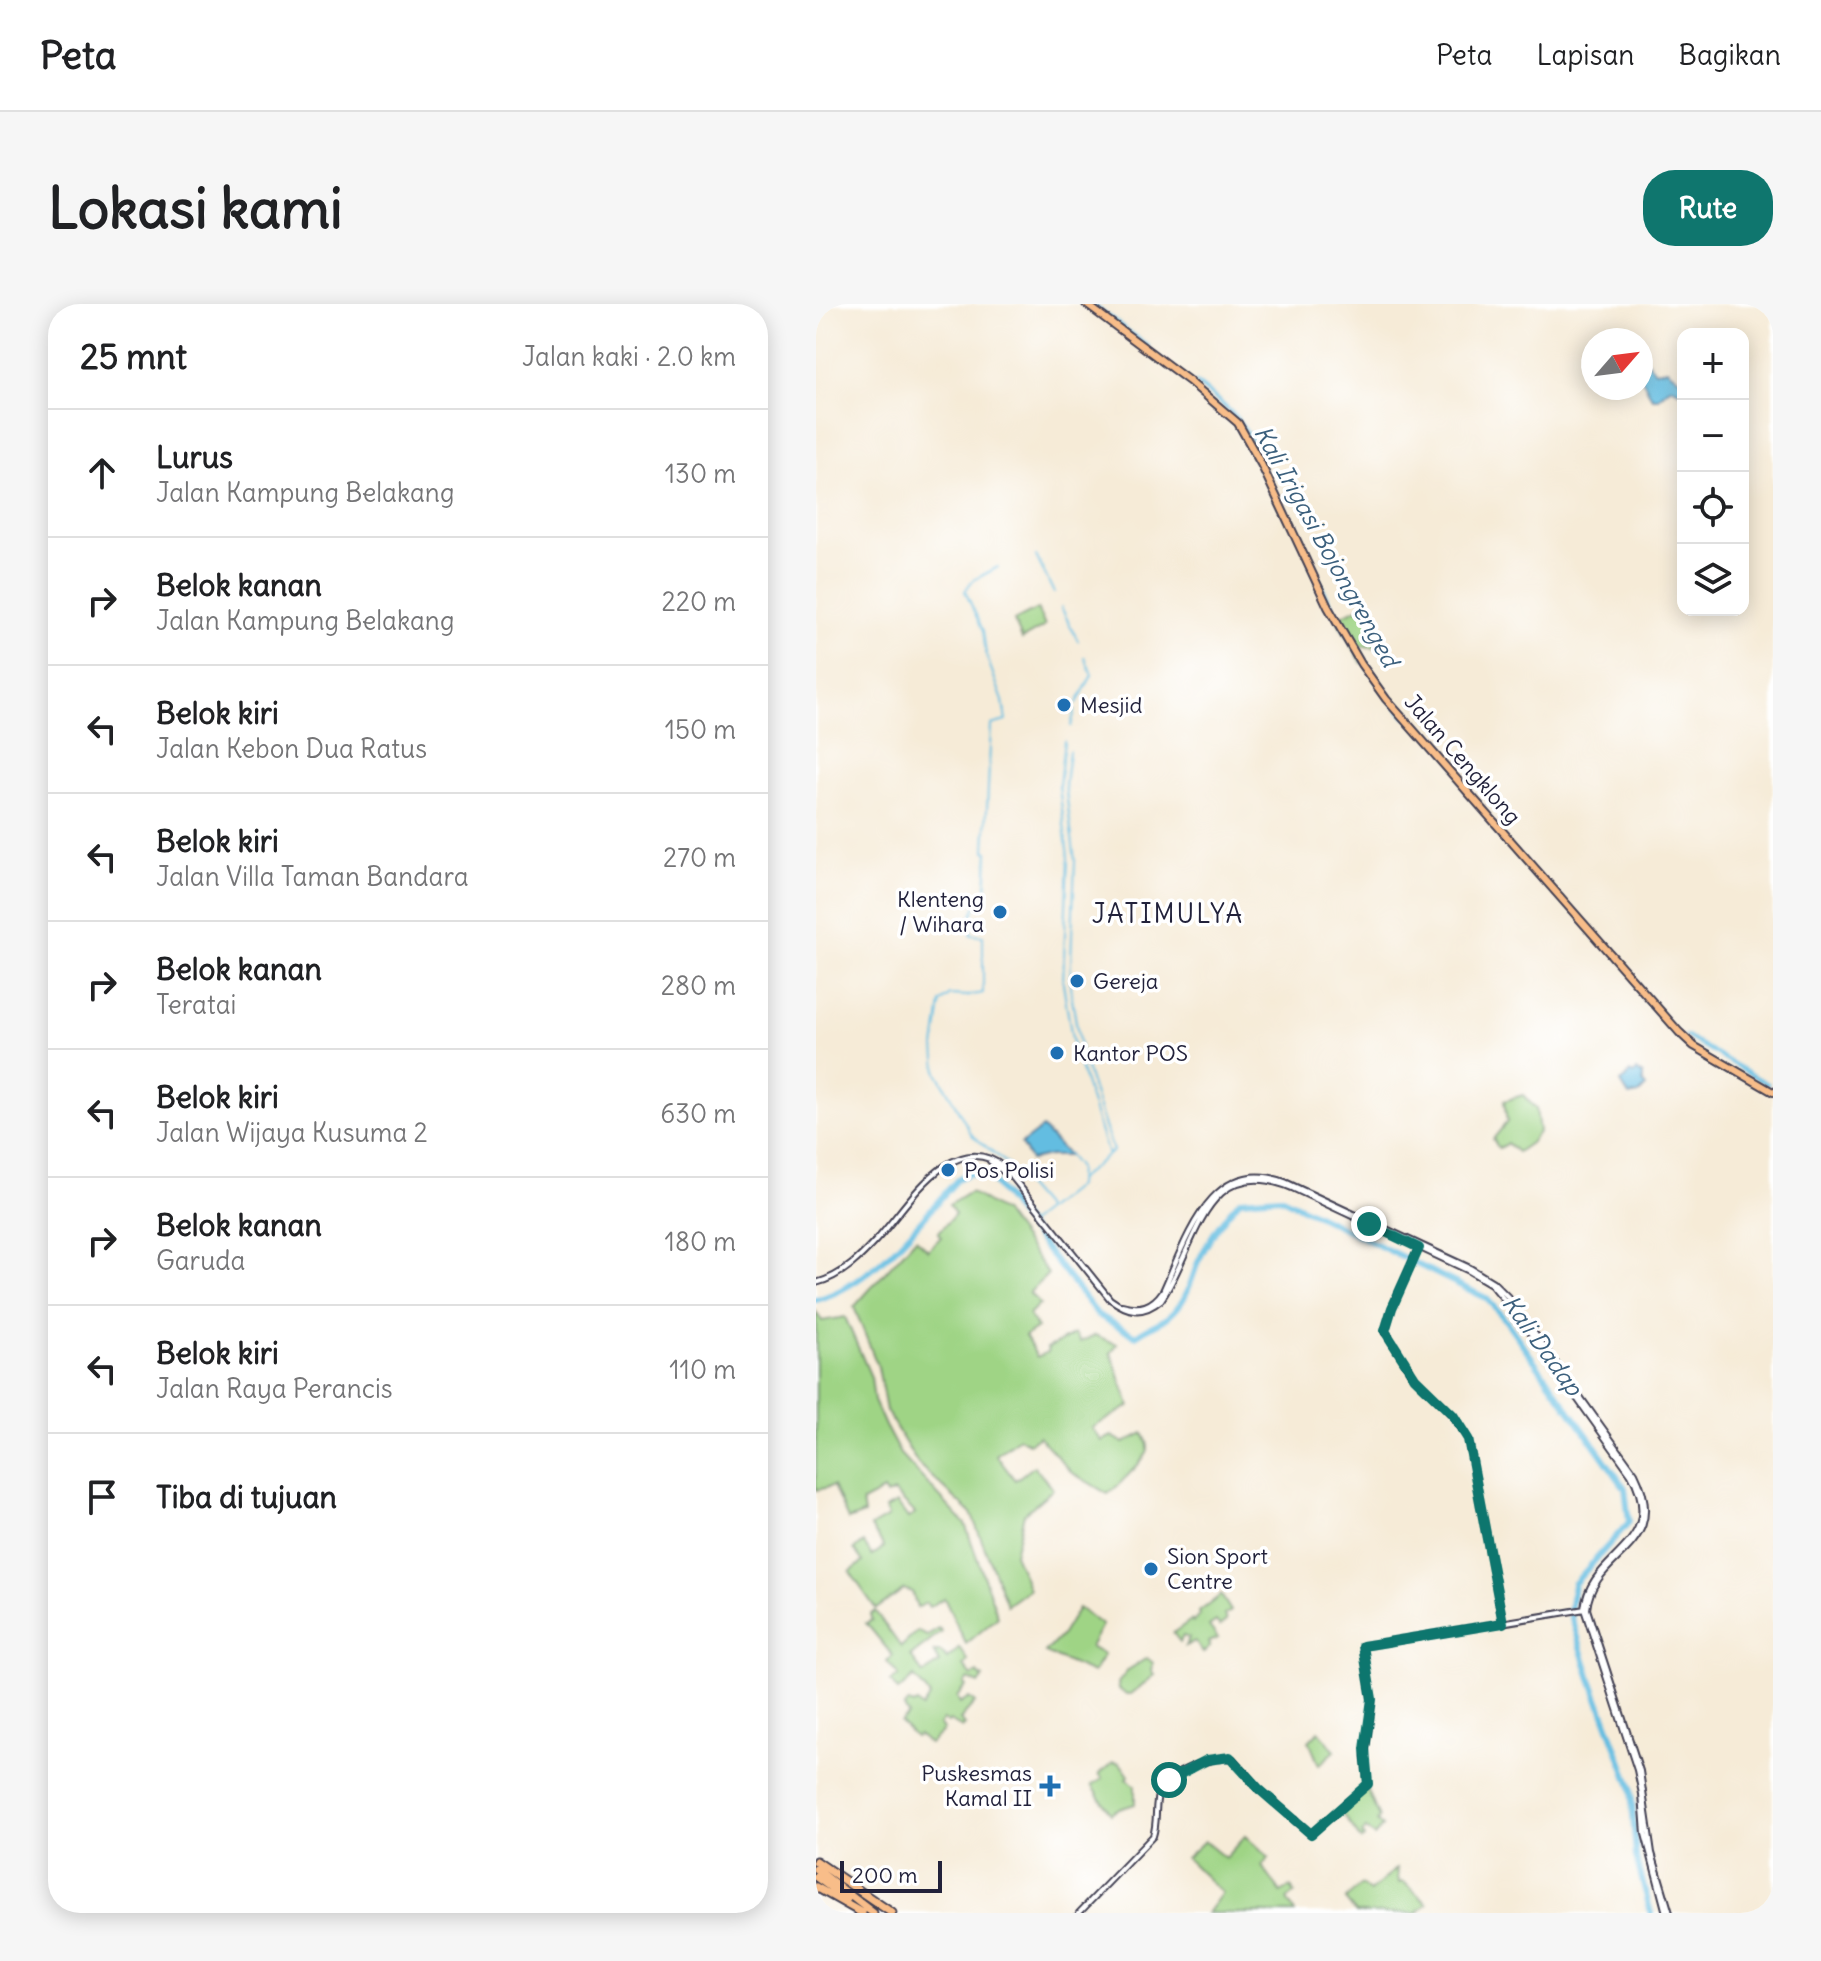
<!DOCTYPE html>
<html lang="id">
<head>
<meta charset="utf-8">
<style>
  :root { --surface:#fff; --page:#f6f6f6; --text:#202124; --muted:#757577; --line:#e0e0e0; --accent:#0f766e }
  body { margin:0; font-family:Delius,sans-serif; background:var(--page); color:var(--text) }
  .controls { position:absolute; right:24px; top:24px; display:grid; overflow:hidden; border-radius:16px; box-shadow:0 4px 20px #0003 }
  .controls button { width:72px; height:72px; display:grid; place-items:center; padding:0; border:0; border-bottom:2px solid var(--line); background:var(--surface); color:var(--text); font:40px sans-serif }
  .compass { position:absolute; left:765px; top:24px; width:72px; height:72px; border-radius:50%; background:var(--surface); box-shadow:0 4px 20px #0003; rotate:62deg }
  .scale { position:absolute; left:24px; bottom:20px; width:102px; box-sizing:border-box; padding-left:8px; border:4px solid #22223b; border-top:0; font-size:22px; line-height:28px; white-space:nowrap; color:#22223b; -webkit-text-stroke:6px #fff; paint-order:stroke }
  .stop { position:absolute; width:24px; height:24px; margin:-18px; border:6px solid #0f766e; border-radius:50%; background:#fff }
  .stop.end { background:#0f766e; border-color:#fff; box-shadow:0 2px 8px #0008 }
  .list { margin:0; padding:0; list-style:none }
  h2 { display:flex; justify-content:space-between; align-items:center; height:104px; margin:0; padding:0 32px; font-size:34px }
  h2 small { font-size:26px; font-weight:400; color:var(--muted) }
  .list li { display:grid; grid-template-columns:52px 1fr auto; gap:24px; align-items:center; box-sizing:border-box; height:128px; padding:0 32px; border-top:2px solid var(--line) }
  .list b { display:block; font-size:30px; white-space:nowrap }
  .list p { margin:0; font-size:26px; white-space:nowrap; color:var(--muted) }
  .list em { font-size:26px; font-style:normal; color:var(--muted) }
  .icon { flex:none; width:44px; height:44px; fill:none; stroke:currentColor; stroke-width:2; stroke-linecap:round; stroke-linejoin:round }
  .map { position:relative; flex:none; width:957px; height:1609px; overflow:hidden; border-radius:32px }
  header { display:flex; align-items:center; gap:48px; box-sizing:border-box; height:112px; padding:0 40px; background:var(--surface); border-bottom:2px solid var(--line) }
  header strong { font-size:38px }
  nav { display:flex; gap:44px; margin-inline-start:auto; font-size:28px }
  .intro { display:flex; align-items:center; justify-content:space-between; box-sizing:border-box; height:192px; padding:0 48px }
  h1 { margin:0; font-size:56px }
  .button { padding:20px 36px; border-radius:32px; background:var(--accent); color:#fff; font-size:28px; font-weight:700 }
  main { display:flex; gap:48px; padding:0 48px }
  aside { flex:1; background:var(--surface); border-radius:32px; box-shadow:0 4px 20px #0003 }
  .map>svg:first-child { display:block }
</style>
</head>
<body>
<header>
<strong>Peta</strong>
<nav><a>Peta</a><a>Lapisan</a><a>Bagikan</a></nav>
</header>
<div class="intro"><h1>Lokasi kami</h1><a class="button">Rute</a></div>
<main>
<aside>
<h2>25 mnt<small>Jalan kaki · 2.0 km</small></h2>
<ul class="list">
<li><svg class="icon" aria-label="ahead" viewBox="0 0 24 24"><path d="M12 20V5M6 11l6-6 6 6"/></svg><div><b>Lurus</b><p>Jalan Kampung Belakang</p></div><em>130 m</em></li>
<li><svg class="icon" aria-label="right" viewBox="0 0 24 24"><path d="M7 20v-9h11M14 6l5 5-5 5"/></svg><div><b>Belok kanan</b><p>Jalan Kampung Belakang</p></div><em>220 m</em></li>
<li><svg class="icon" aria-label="left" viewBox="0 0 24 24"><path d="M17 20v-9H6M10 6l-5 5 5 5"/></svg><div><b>Belok kiri</b><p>Jalan Kebon Dua Ratus</p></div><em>150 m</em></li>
<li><svg class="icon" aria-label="left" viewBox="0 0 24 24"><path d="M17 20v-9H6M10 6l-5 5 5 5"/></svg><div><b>Belok kiri</b><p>Jalan Villa Taman Bandara</p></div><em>270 m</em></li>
<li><svg class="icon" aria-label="right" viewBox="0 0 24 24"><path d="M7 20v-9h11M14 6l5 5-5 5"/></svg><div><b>Belok kanan</b><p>Teratai</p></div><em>280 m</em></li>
<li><svg class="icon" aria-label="left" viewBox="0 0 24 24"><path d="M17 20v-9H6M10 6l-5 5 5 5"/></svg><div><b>Belok kiri</b><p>Jalan Wijaya Kusuma 2</p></div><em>630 m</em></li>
<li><svg class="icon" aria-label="right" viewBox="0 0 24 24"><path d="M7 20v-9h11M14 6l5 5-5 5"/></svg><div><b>Belok kanan</b><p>Garuda</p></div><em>180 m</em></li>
<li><svg class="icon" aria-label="left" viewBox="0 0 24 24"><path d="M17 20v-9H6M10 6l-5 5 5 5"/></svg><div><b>Belok kiri</b><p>Jalan Raya Perancis</p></div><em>110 m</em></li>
<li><svg class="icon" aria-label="arrive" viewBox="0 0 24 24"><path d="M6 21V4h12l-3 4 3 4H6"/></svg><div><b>Tiba di tujuan</b></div></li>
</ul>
</aside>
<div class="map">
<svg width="957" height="1609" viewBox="0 0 957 1609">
  <rect width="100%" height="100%" fill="#fff"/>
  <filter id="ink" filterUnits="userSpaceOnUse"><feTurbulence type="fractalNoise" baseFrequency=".0125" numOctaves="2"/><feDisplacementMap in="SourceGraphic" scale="16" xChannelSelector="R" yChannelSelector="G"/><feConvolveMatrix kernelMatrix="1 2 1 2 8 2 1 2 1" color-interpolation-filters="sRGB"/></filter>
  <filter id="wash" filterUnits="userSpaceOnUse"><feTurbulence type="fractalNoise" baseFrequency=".006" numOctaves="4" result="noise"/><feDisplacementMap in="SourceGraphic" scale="32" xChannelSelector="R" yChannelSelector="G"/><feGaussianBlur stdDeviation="1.8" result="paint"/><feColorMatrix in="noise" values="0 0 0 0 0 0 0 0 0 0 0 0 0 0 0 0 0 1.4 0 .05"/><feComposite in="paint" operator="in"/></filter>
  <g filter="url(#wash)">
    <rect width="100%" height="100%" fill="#f6ebd7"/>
    <path fill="#9fd485" stroke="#607b60" stroke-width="2" d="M542,304L546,305C555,317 563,327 562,343L542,342L550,356L546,359L520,314Z
      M221,305L229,322L206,335L198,317Z
      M707,791L720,805L723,827L714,839L701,848L691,839L683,845L677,835L691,818L688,797Z
      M154,888L188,909L232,970L213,989L224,1000L213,1011L221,1024L209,1032L221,1053L232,1048L231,1044L259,1030L264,1038L279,1031L301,1040L295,1049L314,1102L276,1124L286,1137L296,1132L308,1139L327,1129C330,1135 334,1143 331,1149C327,1157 299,1185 292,1190L255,1168L223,1132L213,1139L203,1134L180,1151L199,1176L218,1162L237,1185L208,1210L198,1250L213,1285L191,1301L155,1209L102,1160L70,1107L62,1063L38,1003L100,934L112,946L125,933L122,929L139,910L133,901Z
      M0,1008L6,1017L29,1013L55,1073L58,1097L69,1122L84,1150L149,1220L182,1313L150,1340L128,1294L113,1303L110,1299L101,1304L96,1288L88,1285L60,1305L34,1268L47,1258L38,1245L48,1239L56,1252L68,1243L55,1223L72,1213L69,1205L81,1199L92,1214L99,1209L78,1188L70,1191L67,1187L46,1198L48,1210L32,1216L17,1182L0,1186Z
      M405,1291L415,1307L409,1311L411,1316L404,1322L400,1317L393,1322L402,1334L392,1338L394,1343L387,1349L379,1337L369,1342L373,1334L367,1332L364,1338L357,1329L375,1316L377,1318L384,1312L383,1308Z
      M262,1304L286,1321L274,1343L288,1351L277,1369L229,1349L245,1332Z
      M59,1307L85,1343L102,1327L111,1332L123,1325L126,1328L95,1352L107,1370L124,1359L118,1348H125L131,1355L144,1344L152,1357L148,1362L156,1372L161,1369L167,1374L163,1380L152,1375L148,1380L150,1382L141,1393L144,1400L153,1394L159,1399L144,1416L149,1421L146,1424L134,1417L132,1419L127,1416L123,1421L128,1426L113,1440L102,1431L99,1433L84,1419L92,1411L88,1403L93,1399L97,1401L101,1399L106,1404L114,1392L98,1373L82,1387L75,1378L83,1372L71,1358L77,1352L50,1319L56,1316L54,1311Z
      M331,1354L337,1359L336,1368L339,1371L315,1390H309L303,1385L302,1379L312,1366Z
      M503,1427L519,1447L503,1461L493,1437Z
      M297,1458L304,1459L313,1472L310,1475L319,1481V1500L300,1506L295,1510L276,1481L287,1475L283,1470Z
      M551,1485L563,1514L561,1517L566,1523L558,1532L550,1525L546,1530L548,1534L545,1536L525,1507Z
      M429,1532L453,1554L446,1562L465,1589L475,1583L479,1589L471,1596L479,1609H391L406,1589L370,1554L388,1537L409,1554Z
      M581,1564L583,1579L588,1578L612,1600L602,1607L603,1609H540L529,1596L545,1581L554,1588Z"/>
    <path fill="#63bde1" stroke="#42708e" stroke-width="2" d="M825,49L839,67L851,65L867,78V89L855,83L842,94H836L825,73Z
      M821,767L827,771V779L830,783L823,790L813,792L805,779L814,768L817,770Z
      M226,824L251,850L253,852H233L214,856L205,840Z"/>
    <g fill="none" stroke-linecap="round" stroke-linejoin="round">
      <path stroke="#63bde1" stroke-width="2" d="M220,252L238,289
        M182,263L156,277L149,287L167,327L170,351L187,397L190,417L175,421L169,547L172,548L170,589L159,603L154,618L155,631L167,632V689L152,692L134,691L125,699L119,743L121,768L156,831L189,858L230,906L211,921
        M245,303L262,337
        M261,399L276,371L269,353
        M255,422L259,406
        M248,437L243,482L252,553L247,679L257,741L292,851L262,876
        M253,447L249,480L259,557L254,682L265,749L297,847L293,850
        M232,905L261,882L262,864L251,850"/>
      <path stroke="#63bde1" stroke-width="4" d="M276,0L332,42
        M380,79C414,105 427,116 446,156
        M494,258C520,313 550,366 590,413
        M870,732L952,780"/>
      <path stroke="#63bde1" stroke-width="6" d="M0,996C60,979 101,919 142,875C152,867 162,869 173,873L282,1011L320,1032C338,1018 349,1021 365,999C373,988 377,971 382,958C393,934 406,915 424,896L464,893L670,994L687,1013L809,1184L813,1218L758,1280L754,1308L775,1375L815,1483L820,1553L835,1609"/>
    </g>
  </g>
  <g filter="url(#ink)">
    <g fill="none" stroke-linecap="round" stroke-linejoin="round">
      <g stroke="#424052" stroke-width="8">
        <path id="minor" d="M174,857L189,869
          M602,945L576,1004L569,1027L599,1074L637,1111L652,1135L687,1319
          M0,979C27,972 46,952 64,932C93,899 138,822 189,864L294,995C312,1008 326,1012 345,996C380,947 387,846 476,884L653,967L675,980L705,1016L815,1170C854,1243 773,1248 768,1305L821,1466L826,1490L829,1530L850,1609
          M306,1001C324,1006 336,1003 347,987C370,937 395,850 469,878L654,964L677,978L693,994L819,1169C857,1246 777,1247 771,1305L824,1467L836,1549L854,1609
          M263,1609L337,1532C342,1517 338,1501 343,1487C349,1470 400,1449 417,1455L443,1485L495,1530L552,1480L549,1452L556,1397L547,1342L769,1305"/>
      </g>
      <g stroke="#424052" stroke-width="10">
        <path id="major" d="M270,0L373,77L422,119L445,160L512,303L545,360L570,395L863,728L878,742L957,788"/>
      </g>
      <g stroke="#424052" stroke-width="11">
        <path id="highway" d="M0,1557L76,1609
          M0,1565L57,1609
          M0,1573L31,1595
          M0,1583L46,1609"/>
      </g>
      <use href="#minor" stroke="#fff" stroke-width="4"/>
      <use href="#major" stroke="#f8bd89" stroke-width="6"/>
      <use href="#highway" stroke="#f8bd89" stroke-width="7"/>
    </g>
  </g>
  <g fill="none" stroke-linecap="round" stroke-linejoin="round" filter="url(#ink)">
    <path stroke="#0f766e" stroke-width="10" d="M353,1476L391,1456L414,1453L443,1485L495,1530L552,1480L549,1445L556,1395L547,1342L687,1319L652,1135L637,1111L599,1074L569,1027L576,1004L603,944L553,920"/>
  </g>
  <g fill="#1f6fb2" stroke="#fff" stroke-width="3">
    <circle cx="248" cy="401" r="8"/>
    <circle cx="184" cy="608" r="8"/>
    <circle cx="261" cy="677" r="8"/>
    <circle cx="241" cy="749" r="8"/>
    <circle cx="132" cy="866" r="8"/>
    <circle cx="335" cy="1265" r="8"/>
    <path d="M230 1470h8v8h8v8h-8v8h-8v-8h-8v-8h8z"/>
  </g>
  <g text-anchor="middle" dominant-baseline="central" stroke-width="7" stroke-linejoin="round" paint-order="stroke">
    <g font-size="22" fill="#22223b" stroke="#fff" text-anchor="start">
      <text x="264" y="401">Mesjid</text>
      <text x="168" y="595" text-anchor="end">Klenteng<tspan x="168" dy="25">/ Wihara</tspan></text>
      <text x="277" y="677">Gereja</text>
      <text x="257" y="749">Kantor POS</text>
      <text x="148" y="866">Pos Polisi</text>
      <text x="351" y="1252">Sion Sport<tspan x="351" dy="25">Centre</tspan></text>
      <text x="216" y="1469" text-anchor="end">Puskesmas<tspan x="216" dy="25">Kamal II</tspan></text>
    </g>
    <g font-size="22" fill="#22223b" stroke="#fff">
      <text transform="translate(647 455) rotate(49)">Jalan Cengklong</text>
    </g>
    <g font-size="24" font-style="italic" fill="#3c607d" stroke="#fff">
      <text transform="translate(511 242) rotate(61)">Kali Irigasi Bojongrenged</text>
      <text transform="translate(727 1041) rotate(54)">Kali Dadap</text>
    </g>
    <g font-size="26" letter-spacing="2" fill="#22223b" stroke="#fff">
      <text x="352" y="609">JATIMULYA</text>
    </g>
  </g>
</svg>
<div class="controls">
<button>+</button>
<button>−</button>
<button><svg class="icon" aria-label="locate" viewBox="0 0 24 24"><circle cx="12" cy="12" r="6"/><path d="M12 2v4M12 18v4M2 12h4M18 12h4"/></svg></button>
<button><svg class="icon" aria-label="layers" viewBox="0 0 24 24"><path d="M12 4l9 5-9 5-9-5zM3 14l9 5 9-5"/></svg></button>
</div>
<svg class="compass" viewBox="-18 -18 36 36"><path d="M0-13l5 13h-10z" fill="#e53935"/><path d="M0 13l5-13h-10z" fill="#757577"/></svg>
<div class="scale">200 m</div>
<div class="stop" style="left:353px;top:1476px"></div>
<div class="stop end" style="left:553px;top:920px"></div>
</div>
</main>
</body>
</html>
